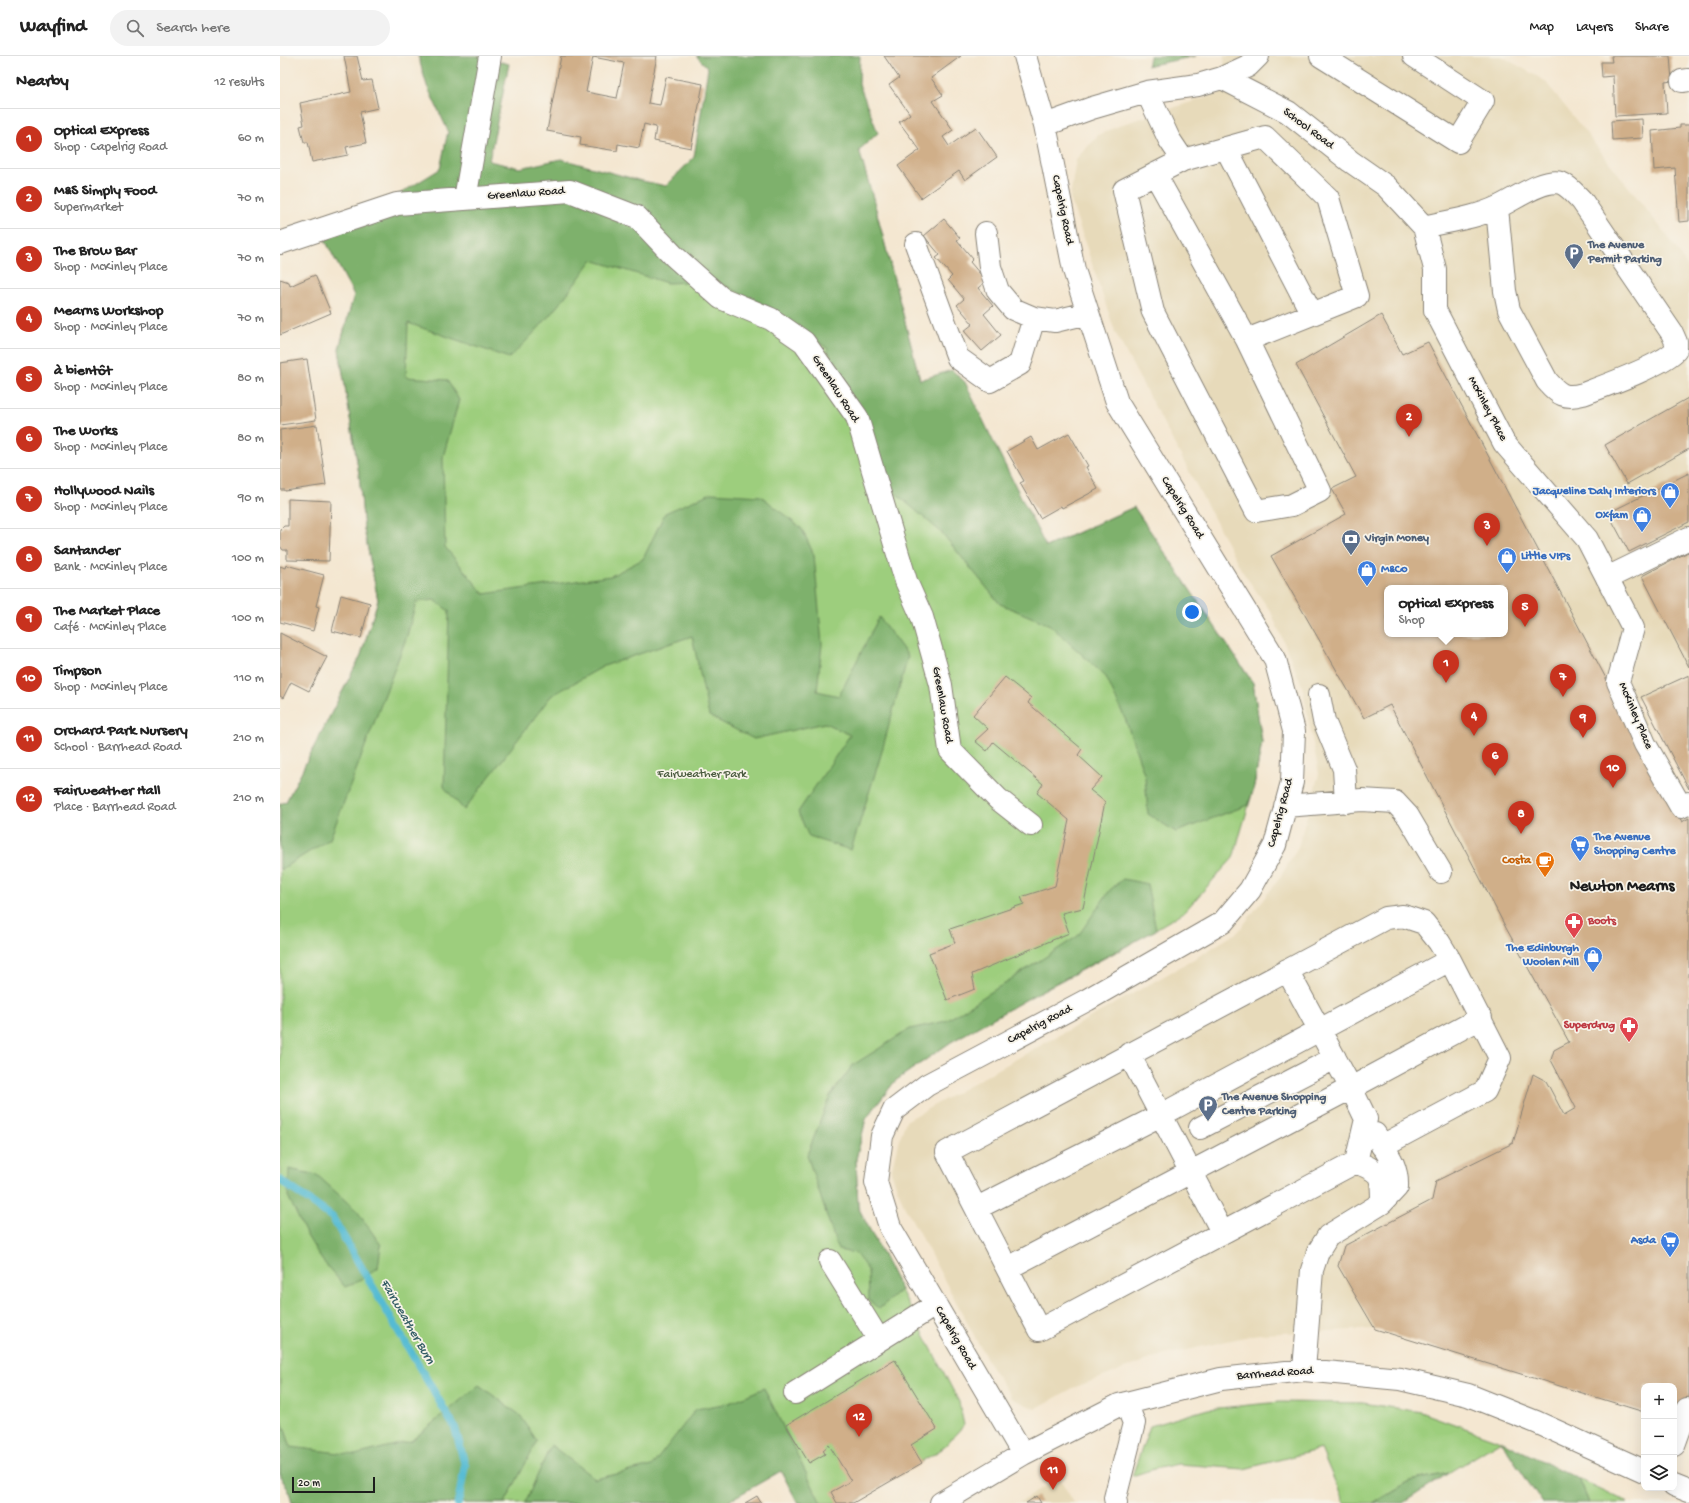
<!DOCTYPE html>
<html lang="en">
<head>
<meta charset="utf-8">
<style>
  :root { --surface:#fff; --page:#f2f2f2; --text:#222; --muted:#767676; --line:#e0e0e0; --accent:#c8321e }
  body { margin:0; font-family:"Gochi Hand",sans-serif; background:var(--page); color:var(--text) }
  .controls { position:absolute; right:12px; bottom:12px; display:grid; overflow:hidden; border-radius:8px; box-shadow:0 4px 16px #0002 }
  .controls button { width:36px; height:36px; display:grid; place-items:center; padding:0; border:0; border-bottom:1px solid var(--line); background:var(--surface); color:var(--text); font:20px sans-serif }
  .scale { position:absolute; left:12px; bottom:10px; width:83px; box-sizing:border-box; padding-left:4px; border:2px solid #1c1c1c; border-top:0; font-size:11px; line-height:14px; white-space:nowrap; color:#1c1c1c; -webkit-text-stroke:3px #f7f3e8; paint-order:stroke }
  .you { position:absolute; left:912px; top:556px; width:14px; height:14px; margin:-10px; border:3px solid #fff; border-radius:50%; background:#1a73e8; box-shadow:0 0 0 6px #1a73e833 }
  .badge { display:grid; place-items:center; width:26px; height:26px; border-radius:50%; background:var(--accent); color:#fff; font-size:13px; font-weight:700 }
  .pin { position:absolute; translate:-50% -33px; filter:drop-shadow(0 1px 2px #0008) }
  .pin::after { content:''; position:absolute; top:21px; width:14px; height:12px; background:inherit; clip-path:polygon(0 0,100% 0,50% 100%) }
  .popup { position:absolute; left:1104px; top:529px; width:124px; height:52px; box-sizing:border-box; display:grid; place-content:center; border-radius:8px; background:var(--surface); filter:drop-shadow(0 1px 3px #0005); font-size:13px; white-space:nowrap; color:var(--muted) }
  .popup b { font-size:15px; color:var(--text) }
  .popup::after { content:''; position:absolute; left:50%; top:100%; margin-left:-8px; border:8px solid transparent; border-top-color:var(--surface) }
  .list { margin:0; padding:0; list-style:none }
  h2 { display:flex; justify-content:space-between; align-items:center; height:52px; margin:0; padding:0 16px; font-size:17px }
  h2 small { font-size:13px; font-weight:400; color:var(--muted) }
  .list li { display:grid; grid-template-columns:26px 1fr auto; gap:12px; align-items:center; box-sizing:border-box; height:60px; padding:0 16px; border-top:1px solid var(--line) }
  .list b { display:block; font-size:15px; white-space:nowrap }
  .list p { margin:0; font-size:13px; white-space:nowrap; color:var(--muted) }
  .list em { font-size:13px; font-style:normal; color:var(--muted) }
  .icon { flex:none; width:22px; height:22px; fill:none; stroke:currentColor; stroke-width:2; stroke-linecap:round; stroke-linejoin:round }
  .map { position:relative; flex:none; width:1409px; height:1447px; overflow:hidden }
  header { display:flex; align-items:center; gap:24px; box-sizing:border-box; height:56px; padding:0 20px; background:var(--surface); border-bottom:1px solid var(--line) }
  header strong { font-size:19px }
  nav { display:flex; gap:22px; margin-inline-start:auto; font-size:14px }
  .search { width:280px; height:36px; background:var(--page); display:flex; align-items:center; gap:10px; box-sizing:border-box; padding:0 14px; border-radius:22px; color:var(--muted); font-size:15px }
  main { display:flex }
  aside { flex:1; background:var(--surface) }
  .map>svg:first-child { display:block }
</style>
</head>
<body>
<header>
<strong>Wayfind</strong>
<div class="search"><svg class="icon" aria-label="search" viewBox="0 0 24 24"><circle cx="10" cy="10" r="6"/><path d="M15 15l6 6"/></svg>Search here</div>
<nav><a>Map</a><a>Layers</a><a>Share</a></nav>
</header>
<main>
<aside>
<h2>Nearby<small>12 results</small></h2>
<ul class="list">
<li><span class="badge">1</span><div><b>Optical Express</b><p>Shop · Capelrig Road</p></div><em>60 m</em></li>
<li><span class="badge">2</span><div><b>M&amp;S Simply Food</b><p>Supermarket</p></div><em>70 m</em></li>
<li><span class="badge">3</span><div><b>The Brow Bar</b><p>Shop · McKinley Place</p></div><em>70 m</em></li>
<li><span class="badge">4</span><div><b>Mearns Workshop</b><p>Shop · McKinley Place</p></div><em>70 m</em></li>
<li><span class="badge">5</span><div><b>à bientôt</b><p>Shop · McKinley Place</p></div><em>80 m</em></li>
<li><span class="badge">6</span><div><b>The Works</b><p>Shop · McKinley Place</p></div><em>80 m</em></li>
<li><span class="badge">7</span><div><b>Hollywood Nails</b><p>Shop · McKinley Place</p></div><em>90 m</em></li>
<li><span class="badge">8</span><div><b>Santander</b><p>Bank · McKinley Place</p></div><em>100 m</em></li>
<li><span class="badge">9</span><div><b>The Market Place</b><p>Café · McKinley Place</p></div><em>100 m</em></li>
<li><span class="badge">10</span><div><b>Timpson</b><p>Shop · McKinley Place</p></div><em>110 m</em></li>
<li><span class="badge">11</span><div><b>Orchard Park Nursery</b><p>School · Barrhead Road</p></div><em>210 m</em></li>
<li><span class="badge">12</span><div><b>Fairweather Hall</b><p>Place · Barrhead Road</p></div><em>210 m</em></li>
</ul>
</aside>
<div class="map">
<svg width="1409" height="1447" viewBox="0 0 1409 1447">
  <rect width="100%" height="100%" fill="#f7f3e8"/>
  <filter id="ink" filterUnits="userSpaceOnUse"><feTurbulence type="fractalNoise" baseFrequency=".025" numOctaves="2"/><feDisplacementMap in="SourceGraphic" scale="8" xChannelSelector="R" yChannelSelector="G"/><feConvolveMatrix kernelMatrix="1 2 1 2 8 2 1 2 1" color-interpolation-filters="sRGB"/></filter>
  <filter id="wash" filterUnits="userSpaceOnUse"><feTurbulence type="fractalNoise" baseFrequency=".012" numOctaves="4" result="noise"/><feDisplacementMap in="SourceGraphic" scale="16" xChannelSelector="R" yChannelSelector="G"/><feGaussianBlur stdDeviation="0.9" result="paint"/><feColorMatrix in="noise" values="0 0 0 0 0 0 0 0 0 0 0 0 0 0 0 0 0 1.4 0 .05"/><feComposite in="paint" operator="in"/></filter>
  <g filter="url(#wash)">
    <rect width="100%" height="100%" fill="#f4e7d1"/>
    <path fill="#e7daba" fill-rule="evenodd" d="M944,0H1221L1265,25L1392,186L1409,213V619L1353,645L1406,741L1409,740V1354L1394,1330H1364V1356L1095,1273L978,1278L876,1301L793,1332L755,1353L732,1342L710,1309L623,1147L611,1116L618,1087L626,1065L909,906L958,876L999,823L1018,791L1039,718L1022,629L991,556L962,515L835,276L790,142L796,103L818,79L846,67L946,35ZM1107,532H1225V578H1107Z
      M779,1421L794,1447H739Z"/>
    <path fill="#9dce7d" stroke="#5c754c" d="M559,30L593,142L640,324L719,512L854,451L973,627L982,686L973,735L953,802L904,856L842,893L763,934L671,986L615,1025L586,1063L576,1103L578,1151L679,1346L684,1369L662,1393L573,1447H518L493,1400L389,1447H12L9,1435L0,1420V748L6,746L81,599L98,544L84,473L79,418L59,293L74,239L45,184L342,166Z
      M1000,1346L1083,1347L1141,1356L1221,1385L1169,1417L1130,1425L1093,1447H1064L1041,1393L964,1413L898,1408L874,1413L852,1420L870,1370L928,1353Z
      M1299,1423L1345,1445L1347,1447H1309Z"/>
    <path fill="#7eb16c" stroke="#4d6644" d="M138,0H198L229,8L209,105L240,112L281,103L358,124L386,130L414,101L428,12L416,0H580L579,28L598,77L579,94L593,142L640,324L672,314L685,326L714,387L766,491L854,451L973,627L982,686L973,735L968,749L896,776L868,758L865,721L846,665L826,621L770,569L720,548L662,477L606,429L547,292L489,251L435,225L387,227L312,204C287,240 261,272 229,302L128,267L126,321L167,324L179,344L163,401L165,491L204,538L331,520L363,503L385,457L431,437L481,440L522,473L534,499L542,588L537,635L559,640L599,561L628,600L600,702L571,794L529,781L518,756L570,679L545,667L474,683L429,660L412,580L324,610L271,640L184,754L164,731L169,555L154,544L136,546L127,580L50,783L0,814V748L6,746L81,599L98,544L84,473L79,418L59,293L74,239L45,184L160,113L168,75L147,30Z
      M870,0H916L867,10Z
      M843,823L867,828L876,874L763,934L671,986L615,1025L586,1063L576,1103L578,1151L621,1234L599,1253L589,1244L588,1214L575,1197L558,1194L527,1099L550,1040L573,1009L630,973L666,965L798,880L830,834Z
      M9,1113L37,1119L77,1155L101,1189L98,1212L75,1227L65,1231L42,1204L26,1178L8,1140Z
      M199,1329L240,1359L257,1385L225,1447H12L9,1435L0,1420V1359L11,1391L75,1399L131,1385Z
      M484,1332L541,1447H518L501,1415L445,1447H245L271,1389L315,1423L372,1410L416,1353L449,1347Z
      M1221,1385L1299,1423L1309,1447H1262Z
      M1169,1417L1123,1447H1093L1130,1425Z"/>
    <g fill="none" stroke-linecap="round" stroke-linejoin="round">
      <path stroke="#55bbd3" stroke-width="8" d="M0,1124L52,1161L175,1372L185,1409L178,1447"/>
    </g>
    <g id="blocks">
      <path fill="#d0af89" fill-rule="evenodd" d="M64,0H77L83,25L92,24L98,52L80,56L86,87L66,91L68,99L32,106L28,86H24L20,70L24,69L20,47L71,36Z
        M281,0H377L368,47L380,49L386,21L423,28L411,92L374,85L376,71L364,68L359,92L338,88L337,95L300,89L301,81L267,75ZM313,1L344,7L337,42L306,36Z
        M604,0H681L651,22L663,39L653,45L673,74L663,81L669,90L696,71L717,101L685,124L679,115L641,142L618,110L640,94L619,66L630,58L609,29L619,22Z
        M1331,0H1390L1392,25L1385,26L1387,57L1335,60L1333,20L1322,21L1321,6H1332Z
        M1362,63L1363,82L1332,84L1331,65Z
        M1400,69H1409V165L1399,166L1395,112L1374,114L1372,75L1400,72Z
        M664,163L680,182L677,184L693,203L690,206L706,225L698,232L713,250L704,258L721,279L702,295L684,275L693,268L677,249L684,243L668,224L672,220L656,202L660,199L644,180Z
        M35,219L51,257L0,279V223L9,226L10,230Z
        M1101,259L1122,298L1148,286L1402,766L1409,762V1354L1394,1349V1330H1364V1356L1095,1273L1058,1210L1064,1190L1152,1144L1156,1125L1233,1087L1253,1018L1266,1025L1284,1059L1296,1052L1271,1004L1274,994L1289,986L1226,872L1110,649L1084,662L991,500L1066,458L1052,433L1076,421L1016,309ZM1107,532H1225V578H1107Z
        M27,303L36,364L0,369V307Z
        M1408,342L1409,393L1347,428L1325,389Z
        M37,369L46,429L5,435V434H1L0,374Z
        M789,377L808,410L806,411L818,433L782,452L781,450L760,462L740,427L744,425L727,395L751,381L758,394Z
        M1409,417V466L1349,496L1328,457Z
        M8,443L51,445L49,505L7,504V494H3L0,490V474L4,470H8Z
        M1408,496L1409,498V611L1362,520Z
        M6,509L44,519L36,550L39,551L33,575L0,566V510L5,512Z
        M61,539L90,547L81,582L52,575Z
        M0,577L47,601L29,635L11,626L3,642L0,640Z
        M1409,619V733L1361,641Z
        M725,621L751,642L748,647L802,693L798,699L822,721L810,734L825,746L803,852L782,857L789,877L692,918L695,933L667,944L649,897L675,887L670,873L744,848L741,841L775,830L789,764L757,737L763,728L713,686L707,695L695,685L708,673L693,659Z
        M615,1304L657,1373L631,1389L642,1407L573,1447H557L551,1436L571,1425L549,1389L543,1394L545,1398L529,1407L506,1369Z
        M477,1440L481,1447H465Z
        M757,1440L761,1447H746Z"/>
    </g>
  </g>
  <g filter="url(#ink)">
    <use href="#blocks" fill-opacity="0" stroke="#888276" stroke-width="1"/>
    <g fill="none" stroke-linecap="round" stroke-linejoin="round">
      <g stroke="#888276" stroke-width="24">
        <path id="minor" d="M1041,0L1178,86L1203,45L1134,0
          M942,22L968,10L978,0
          M1402,25L1409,24
          M867,36L889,83L903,104L844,134L873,256L976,455L1012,449L1040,435L967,284L1077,240L1048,142L985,81L903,104
          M765,69L812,52L867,36L918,29L942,22L1008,56L1070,105L1106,130L1144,171L1155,213V254L1224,387L1307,483L1353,572L1338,626L1365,688L1401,751L1409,747
          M946,92L1032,258
          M875,118L967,284
          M185,143L210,0
          M1144,171C1169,165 1195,162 1218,151C1234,144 1263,122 1281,127C1289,130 1296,139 1302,145L1392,277L1396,286V294C1383,309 1324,330 1303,338C1285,343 1279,339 1267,325L1229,254L1225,235L1217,152
          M706,177L710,211L718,235L733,253L754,262L775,265L808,257
          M0,187L117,148L290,135L357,161L394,200L441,242L491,263L524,286L577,361L626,525L642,561L661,629L670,694L718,743L751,769
          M636,188L678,302L710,325L740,308L754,262
          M1327,522L1409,482
          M1039,639L1044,665L1064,713L1066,746
          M1005,750L1082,744L1115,746L1128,760L1161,816
          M1007,914L1071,1032L1086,1063L1076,1106L759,1274L667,1096L1106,862L1123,860L1144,867L1159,886L1170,904L1220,1002L1205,1035L1102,1090
          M849,998L942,1176
          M920,1072L1055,1002
          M1076,1106C1102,1117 1102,1118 1102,1147
          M697,1152L881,1059L1170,904
          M550,1205L599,1284
          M728,1212L1071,1032L1201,962
          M1024,1314L1032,1214L1038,1196L1048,1180L1102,1147L1117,1131C1118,1108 1106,1096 1095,1078
          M515,1337L655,1249
          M1394,1389L1407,1353
          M743,1398L610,1171L596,1126L602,1080L614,1054L647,1029L807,944L943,866L970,834L995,789L1012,726L1014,675L995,603L837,346L794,214L765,69L745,0
          M1394,1429L1409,1435
          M661,1447L743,1398L839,1349L941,1323L1024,1314L1120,1323L1188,1339L1256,1366L1364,1415
          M836,1447L835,1442L854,1367L846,1347"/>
      </g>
      <use href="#minor" stroke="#fff" stroke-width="22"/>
    </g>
  </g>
  <defs>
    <g id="parking-pin" transform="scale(1)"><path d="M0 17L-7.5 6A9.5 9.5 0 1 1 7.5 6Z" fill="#5c6f8a" stroke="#f7f3e8"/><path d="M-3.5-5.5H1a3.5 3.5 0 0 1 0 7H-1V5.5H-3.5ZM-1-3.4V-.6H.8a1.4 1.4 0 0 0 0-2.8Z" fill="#fff"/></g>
    <g id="shop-pin" transform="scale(1)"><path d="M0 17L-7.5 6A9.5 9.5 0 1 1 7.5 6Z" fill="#3f7fe0" stroke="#f7f3e8"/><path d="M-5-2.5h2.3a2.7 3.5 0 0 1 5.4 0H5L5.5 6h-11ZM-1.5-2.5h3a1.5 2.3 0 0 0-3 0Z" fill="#fff"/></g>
    <g id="bank-pin" transform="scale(1)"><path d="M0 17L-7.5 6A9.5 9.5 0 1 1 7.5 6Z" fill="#5c6f8a" stroke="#f7f3e8"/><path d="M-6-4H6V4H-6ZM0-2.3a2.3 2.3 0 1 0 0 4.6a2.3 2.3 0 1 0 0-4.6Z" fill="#fff"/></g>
    <g id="supermarket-pin" transform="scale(1)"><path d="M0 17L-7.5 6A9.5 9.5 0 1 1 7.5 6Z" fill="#3f7fe0" stroke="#f7f3e8"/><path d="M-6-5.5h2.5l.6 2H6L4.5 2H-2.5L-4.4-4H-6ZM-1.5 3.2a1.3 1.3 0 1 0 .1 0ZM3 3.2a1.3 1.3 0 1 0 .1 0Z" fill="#fff"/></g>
    <g id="cafe-pin" transform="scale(1)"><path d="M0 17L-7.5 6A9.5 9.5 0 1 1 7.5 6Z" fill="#e8710a" stroke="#f7f3e8"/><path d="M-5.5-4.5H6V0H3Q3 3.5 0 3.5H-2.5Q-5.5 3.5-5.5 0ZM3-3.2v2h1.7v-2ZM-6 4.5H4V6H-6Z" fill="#fff"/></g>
    <g id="pharmacy-pin" transform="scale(1)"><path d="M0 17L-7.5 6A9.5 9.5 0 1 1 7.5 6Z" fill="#e0444e" stroke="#f7f3e8"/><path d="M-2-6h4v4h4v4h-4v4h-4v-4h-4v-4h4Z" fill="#fff"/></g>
  </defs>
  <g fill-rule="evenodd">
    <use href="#parking-pin" x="1294" y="197"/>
    <use href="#shop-pin" x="1390" y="436"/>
    <use href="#shop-pin" x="1362" y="460"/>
    <use href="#bank-pin" x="1071" y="483"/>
    <use href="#shop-pin" x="1227" y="501"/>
    <use href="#shop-pin" x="1087" y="514"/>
    <use href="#supermarket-pin" x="1300" y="789"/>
    <use href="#cafe-pin" x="1265" y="805"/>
    <use href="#pharmacy-pin" x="1294" y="866"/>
    <use href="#shop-pin" x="1313" y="900"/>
    <use href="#pharmacy-pin" x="1349" y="970"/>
    <use href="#parking-pin" x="928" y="1049"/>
    <use href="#supermarket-pin" x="1390" y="1185"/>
  </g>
  <g text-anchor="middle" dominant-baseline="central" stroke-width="3.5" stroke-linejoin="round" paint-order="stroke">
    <g font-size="12" fill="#1c1c1c" stroke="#f7f3e8">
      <text transform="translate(1028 73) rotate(37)">School Road</text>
      <text transform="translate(246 138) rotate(-4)">Greenlaw Road</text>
      <text transform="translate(782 154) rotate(78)">Capelrig Road</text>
      <text transform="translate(555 333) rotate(57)">Greenlaw Road</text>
      <text transform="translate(1207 353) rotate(62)">McKinley Place</text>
      <text transform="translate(902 452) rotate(58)">Capelrig Road</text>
      <text transform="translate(662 649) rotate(80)">Greenlaw Road</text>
      <text transform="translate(1355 660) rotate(67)">McKinley Place</text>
      <text transform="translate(1001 757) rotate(-75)">Capelrig Road</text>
      <text transform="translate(760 969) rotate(-28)">Capelrig Road</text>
      <text transform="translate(675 1282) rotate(60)">Capelrig Road</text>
      <text transform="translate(995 1318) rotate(-4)">Barrhead Road</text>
    </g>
    <g font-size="12" font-weight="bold" fill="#4e5e75" stroke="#f7f3e8" text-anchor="start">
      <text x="1308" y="190">The Avenue<tspan x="1308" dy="14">Permit Parking</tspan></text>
      <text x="1085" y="483">Virgin Money</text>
      <text x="942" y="1042">The Avenue Shopping<tspan x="942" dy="14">Centre Parking</tspan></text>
    </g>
    <g font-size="12" font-weight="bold" fill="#366cbe" stroke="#f7f3e8" text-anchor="end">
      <text x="1376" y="436">Jacqueline Daly Interiors</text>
      <text x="1348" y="460">Oxfam</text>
      <text x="1241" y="501" text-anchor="start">Little VIPs</text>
      <text x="1101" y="514" text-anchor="start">M&amp;Co</text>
      <text x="1314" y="782" text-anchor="start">The Avenue<tspan x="1314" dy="14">Shopping Centre</tspan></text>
      <text x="1299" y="893">The Edinburgh<tspan x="1299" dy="14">Woolen Mill</tspan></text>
      <text x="1376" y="1185">Asda</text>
    </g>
    <g font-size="12" fill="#495a3e" stroke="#f7f3e8">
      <text x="422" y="719">Fairweather Park</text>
    </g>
    <g font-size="12" font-weight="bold" fill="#c56008" stroke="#f7f3e8" text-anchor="end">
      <text x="1251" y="805">Costa</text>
    </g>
    <g font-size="12" font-weight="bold" fill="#be3a42" stroke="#f7f3e8" text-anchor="start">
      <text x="1308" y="866">Boots</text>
      <text x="1335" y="970" text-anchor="end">Superdrug</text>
    </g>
    <g font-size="13" font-style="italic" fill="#335c65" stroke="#f7f3e8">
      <text transform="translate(127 1266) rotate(60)">Fairweather Burn</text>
    </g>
    <g font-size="16" font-weight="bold" fill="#1c1c1c" stroke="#f7f3e8">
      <text x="1342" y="831">Newton Mearns</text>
    </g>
  </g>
</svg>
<div class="controls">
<button>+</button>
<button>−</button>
<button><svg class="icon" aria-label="layers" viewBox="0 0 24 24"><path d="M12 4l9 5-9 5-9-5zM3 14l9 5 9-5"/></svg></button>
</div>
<div class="scale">20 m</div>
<div class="you"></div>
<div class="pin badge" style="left:1166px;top:627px">1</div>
<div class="popup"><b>Optical Express</b>Shop</div>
<div class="pin badge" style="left:1129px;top:381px">2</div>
<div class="pin badge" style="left:1207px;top:490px">3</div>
<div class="pin badge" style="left:1194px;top:680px">4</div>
<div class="pin badge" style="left:1245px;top:571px">5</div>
<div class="pin badge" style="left:1215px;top:720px">6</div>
<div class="pin badge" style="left:1283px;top:641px">7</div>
<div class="pin badge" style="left:1241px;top:778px">8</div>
<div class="pin badge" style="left:1303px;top:682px">9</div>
<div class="pin badge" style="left:1333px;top:732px">10</div>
<div class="pin badge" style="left:773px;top:1434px">11</div>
<div class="pin badge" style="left:579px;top:1381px">12</div>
</div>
</main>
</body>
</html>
